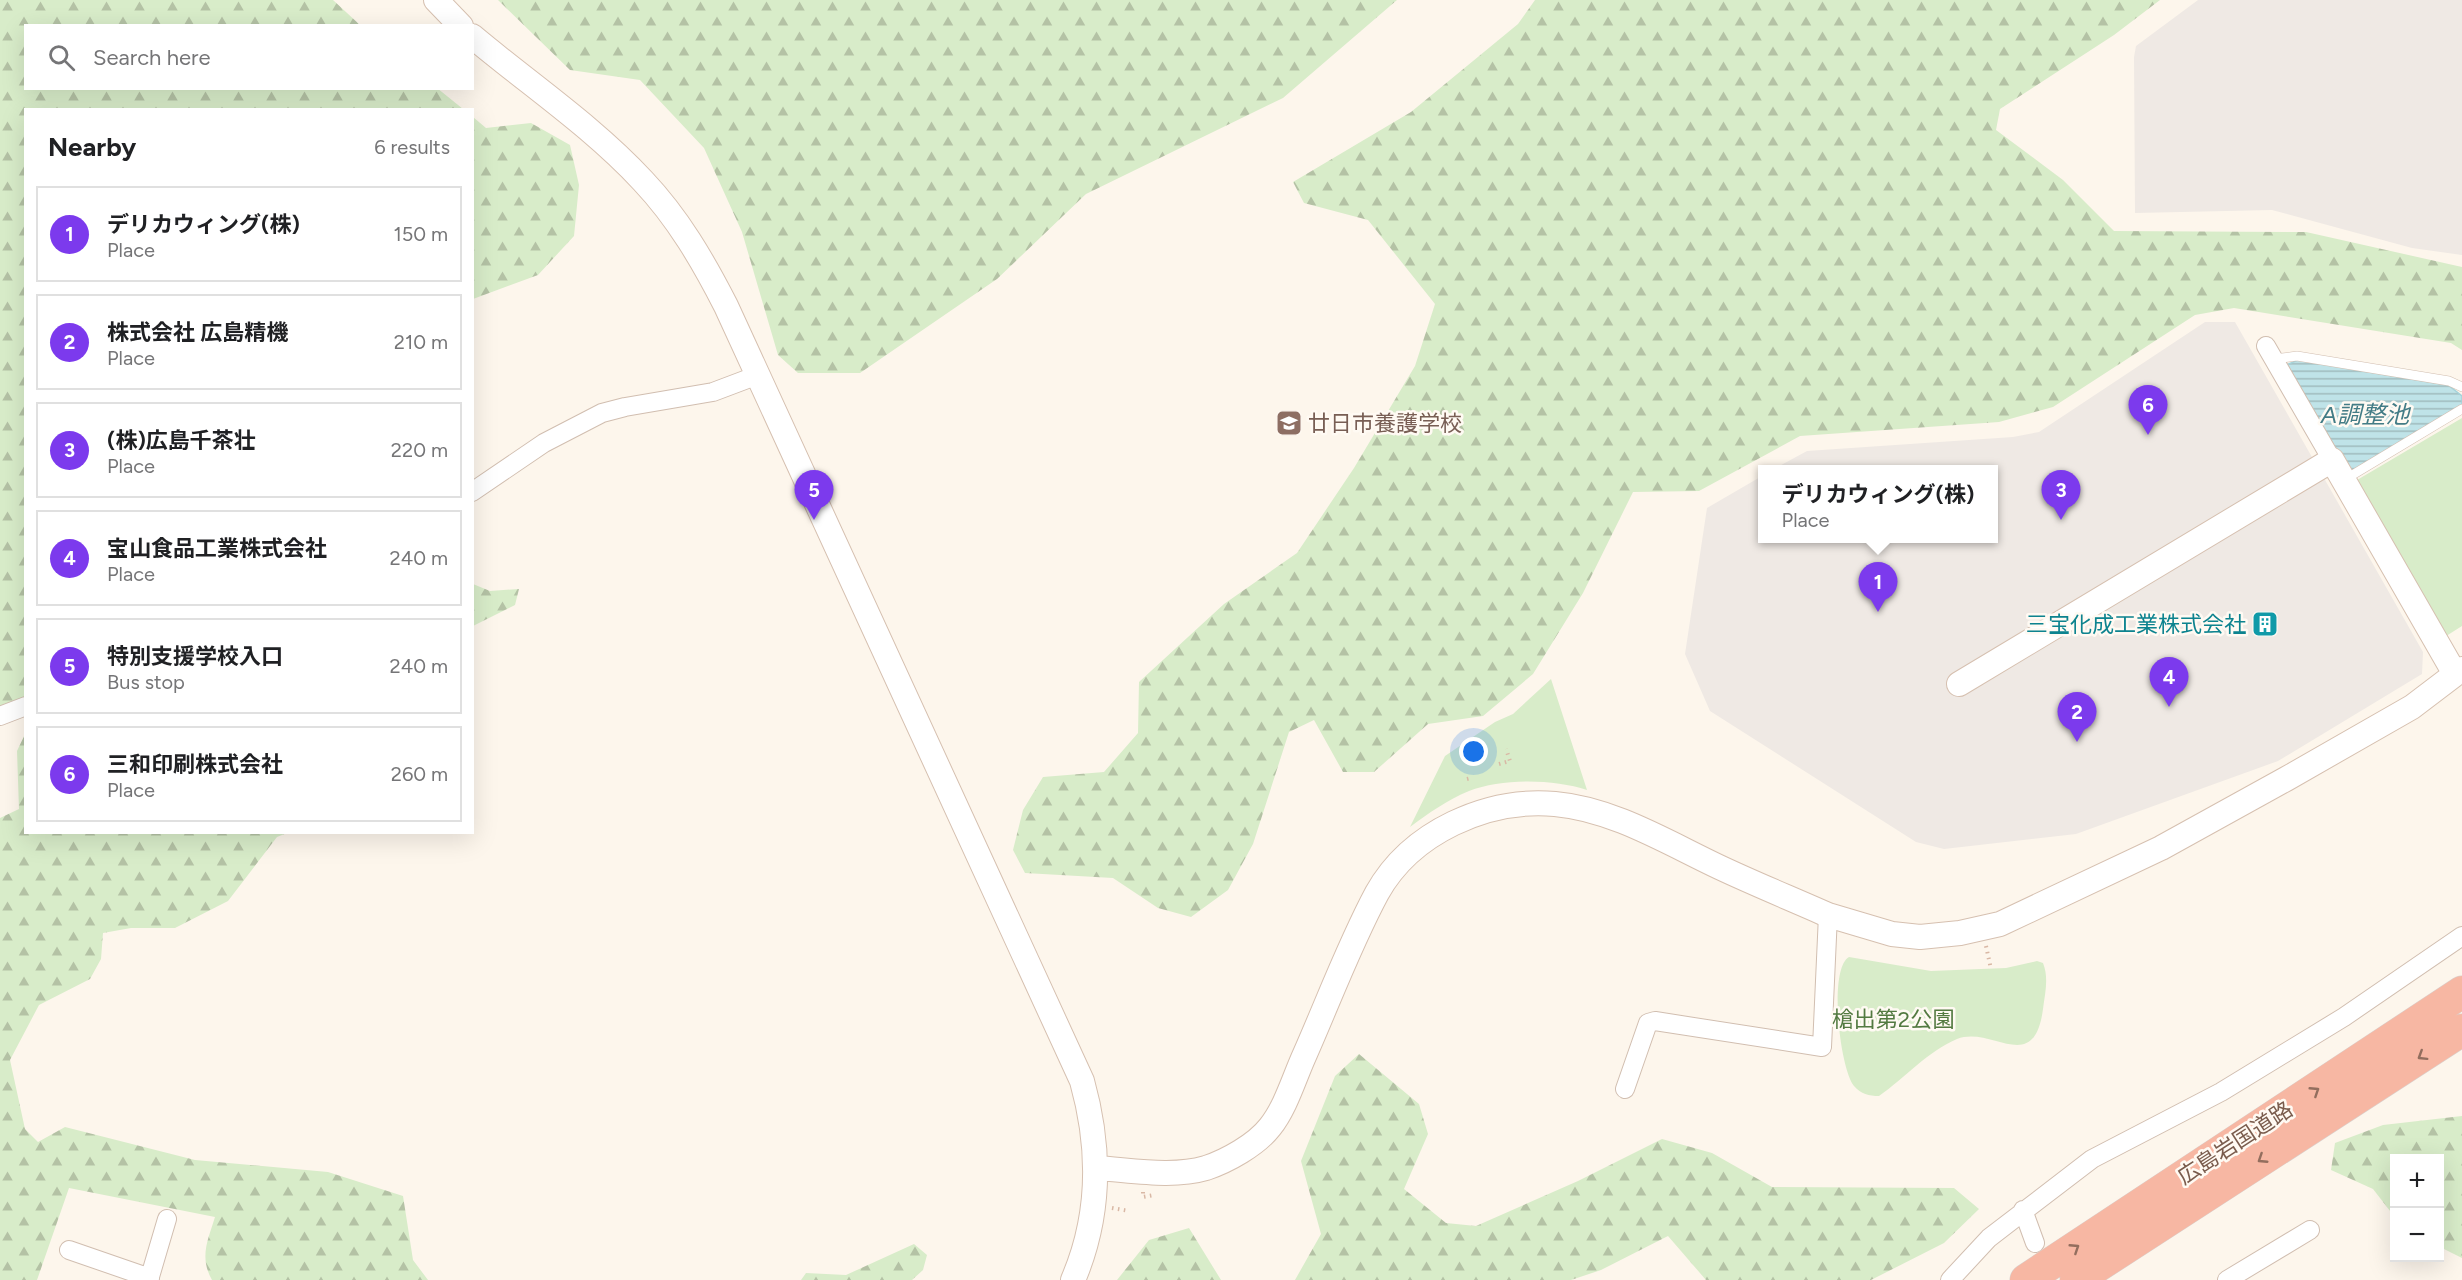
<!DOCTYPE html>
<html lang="en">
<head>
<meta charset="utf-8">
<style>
  :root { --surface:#fff; --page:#f6f6f6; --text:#202124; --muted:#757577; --line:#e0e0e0; --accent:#7c3aed }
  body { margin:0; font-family:Figtree,"Noto Sans JP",sans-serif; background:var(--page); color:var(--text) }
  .controls { position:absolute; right:18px; bottom:18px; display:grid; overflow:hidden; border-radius:0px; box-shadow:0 6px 24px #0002 }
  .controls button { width:54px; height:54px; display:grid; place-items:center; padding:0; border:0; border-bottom:2px solid var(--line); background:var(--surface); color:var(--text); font:30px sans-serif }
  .you { position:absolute; left:1474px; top:752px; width:21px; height:21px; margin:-15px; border:4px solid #fff; border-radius:50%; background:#1a73e8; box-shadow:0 0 0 9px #1a73e833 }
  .badge { display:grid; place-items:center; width:39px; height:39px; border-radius:50%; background:var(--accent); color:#fff; font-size:20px; font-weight:700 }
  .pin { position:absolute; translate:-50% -50px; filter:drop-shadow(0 2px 3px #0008) }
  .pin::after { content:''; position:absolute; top:32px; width:21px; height:18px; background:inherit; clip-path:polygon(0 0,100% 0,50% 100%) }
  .popup { position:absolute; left:1758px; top:465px; width:240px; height:78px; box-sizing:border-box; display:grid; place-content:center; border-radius:0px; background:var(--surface); filter:drop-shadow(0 2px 4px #0005); font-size:20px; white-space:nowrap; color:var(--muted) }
  .popup b { font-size:22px; color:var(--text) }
  .popup::after { content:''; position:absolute; left:50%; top:100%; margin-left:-12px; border:12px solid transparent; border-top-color:var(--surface) }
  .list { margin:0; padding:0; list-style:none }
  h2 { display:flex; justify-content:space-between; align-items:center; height:78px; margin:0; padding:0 24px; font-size:26px }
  h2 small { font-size:20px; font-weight:400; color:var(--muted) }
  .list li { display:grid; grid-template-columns:39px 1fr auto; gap:18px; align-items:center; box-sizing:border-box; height:96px; margin:0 12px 12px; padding:0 12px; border:2px solid var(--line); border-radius:0px }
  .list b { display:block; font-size:22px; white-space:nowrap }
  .list p { margin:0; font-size:20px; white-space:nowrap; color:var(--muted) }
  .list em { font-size:20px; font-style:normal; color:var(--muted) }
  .icon { flex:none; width:33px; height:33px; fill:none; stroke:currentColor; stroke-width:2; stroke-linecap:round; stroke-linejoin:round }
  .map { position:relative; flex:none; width:2462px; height:1280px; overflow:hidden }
  .search { position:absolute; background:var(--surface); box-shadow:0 6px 24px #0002; left:24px; top:24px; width:450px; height:66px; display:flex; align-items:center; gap:15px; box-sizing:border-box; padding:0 21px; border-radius:0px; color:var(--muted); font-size:22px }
  .panel { position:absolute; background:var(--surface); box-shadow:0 6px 24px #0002; left:24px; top:108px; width:450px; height:726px; border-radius:0px }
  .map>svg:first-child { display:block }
</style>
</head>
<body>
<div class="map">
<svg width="2462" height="1280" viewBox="0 0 2462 1280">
  <defs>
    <pattern id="forest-firs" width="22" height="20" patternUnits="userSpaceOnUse" patternTransform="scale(1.5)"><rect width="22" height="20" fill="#d8ecc9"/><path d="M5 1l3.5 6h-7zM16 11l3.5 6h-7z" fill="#b4c2a5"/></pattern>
    <pattern id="water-rules" width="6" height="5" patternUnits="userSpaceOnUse" patternTransform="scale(1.5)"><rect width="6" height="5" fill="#bfe3e8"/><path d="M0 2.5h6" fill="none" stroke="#a0bbbe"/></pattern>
  </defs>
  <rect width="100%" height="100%" fill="#fdf6ec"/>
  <path fill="#efe9e4" d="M2198,0H2462V255L2412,248L2272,210L2135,213L2134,57L2136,46Z
    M2205,322H2235L2423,652L2422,674L2278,761L2076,834L1944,849L1916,842L1710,711L1685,654L1707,508L1762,476V538H1994V470L1774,469L1807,451L2013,437L2039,432Z"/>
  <path fill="url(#forest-firs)" d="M0,0H333L360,25L26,26V88H437L463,109L26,110V699L0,709Z
    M498,0H1397L1283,98L1086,194L997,279L860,373H798L778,355L742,232L704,148L640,80L570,70Z
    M1535,0H2160L2114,35L2000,109L1996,130L2063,180L2114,231L2306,232L2462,267V350L2451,343L2234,308L2195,315L2053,407L1999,422L1800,436L1699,491L1633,492L1583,593L1533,674L1483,716L1428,724L1374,772H1343L1314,720L1289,732L1253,844L1228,890L1191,917L1158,908L1113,878L1025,873L1013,850L1023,810L1043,777L1104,772L1138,733L1139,682L1224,604L1297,553L1354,468L1415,366L1435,304L1368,220L1304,203L1293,182L1411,112L1518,24Z
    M473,117L486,128L531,123L570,145L579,185L574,236L538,275L473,299Z
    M473,584L490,591L519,589L515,605L473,626Z
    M25,734L26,832L287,833L277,837L228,901L175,928H131L103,933L101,959L90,979L39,1005L10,1060L25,1129L38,1142L65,1127L195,1160L328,1172L403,1196L413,1260L428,1280H212C199,1257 208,1240 215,1217L69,1188L37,1280H0V818L19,809L17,751Z
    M1359,1054L1419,1104L1428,1134L1404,1189L1446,1223L1476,1226L1578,1181L1662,1139L1712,1153L1772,1187L1954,1188L1979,1209L1944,1243L1871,1280H1706L1668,1236L1601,1270L1571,1280H1295L1321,1234L1301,1161L1335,1076Z
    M2462,1116V1258L2440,1247V1158H2394V1216L2373,1189L2331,1170L2335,1143L2383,1125Z
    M1189,1228L1221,1280H1117L1149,1240Z
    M914,1244L927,1255L923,1270L912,1280H801L806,1273L846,1275Z"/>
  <path fill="#d8ecc9" d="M2462,418V626L2443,638L2352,483Z
    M1551,679L1587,790C1554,779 1502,778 1469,791C1447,800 1429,813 1410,827L1445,756L1495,722L1513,714Z
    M1849,957L1931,971L2006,968L2037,961L2043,963C2049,978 2045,993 2043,1009C2034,1077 1992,1025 1957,1039C1928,1051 1905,1078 1879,1096C1869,1096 1861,1094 1854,1086C1840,1069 1828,969 1849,957Z"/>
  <path fill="url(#water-rules)" stroke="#a5d3da" stroke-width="1.5" d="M2298,360L2448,385L2462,396V405L2353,471L2346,466L2286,365Z"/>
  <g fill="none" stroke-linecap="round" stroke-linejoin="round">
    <g stroke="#d1beb0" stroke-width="10">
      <path id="lane" d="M2274,359L2297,356L2449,381L2462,387
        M2344,480L2462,409"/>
    </g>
    <g stroke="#d1beb0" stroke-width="20">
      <path id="street" d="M2266,346L2332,460
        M472,492L544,443L602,413L625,407L713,392L758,375
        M0,716L26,706
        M1625,1089L1648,1023L1655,1021L1822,1047L1828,915
        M2023,1210L2035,1243
        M69,1250L150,1278
        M149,1280L167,1219
        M1950,1280L1989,1238L2092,1159L2221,1092L2344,1017L2462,936
        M2227,1280L2310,1230"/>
    </g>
    <g stroke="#d6c0b0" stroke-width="26">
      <path id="secondary" d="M436,0L461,26
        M472,36C529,84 592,126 643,181C678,218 703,261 726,306L1082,1081C1101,1149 1101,1215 1073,1280
        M1959,684L2332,460L2455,674
        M1096,1168C1131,1170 1172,1178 1206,1168C1227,1161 1256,1145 1270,1127C1286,1107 1294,1078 1305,1054C1328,1002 1350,943 1377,893C1411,832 1487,798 1555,804C1613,809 1668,843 1719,867C1755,884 1792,899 1828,915L1892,934L1920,937L1960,933L2000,924L2161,848L2286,779L2412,707L2462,669"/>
    </g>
    <g stroke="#dad1cd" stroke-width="33">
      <path id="highway" d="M2026,1280L2462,992
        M2076,1280L2462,1030"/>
    </g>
    <path stroke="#d9b8a5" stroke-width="4" stroke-dasharray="1.5 4.5" stroke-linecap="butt" d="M1499,764L1510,761L1506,749
      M1467,779L1471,778
      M1986,946L1991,969
      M1143,1192V1197L1154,1195
      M1112,1208L1129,1211"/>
    <use href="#lane" stroke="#fff" stroke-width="9"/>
    <use href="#street" stroke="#fff" stroke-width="18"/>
    <use href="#secondary" stroke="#fff" stroke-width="24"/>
    <use href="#highway" stroke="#f7b7a3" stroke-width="32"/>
  </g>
  <defs><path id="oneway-chevron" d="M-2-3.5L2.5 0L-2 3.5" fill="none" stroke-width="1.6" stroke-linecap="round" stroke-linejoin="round" transform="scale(1.5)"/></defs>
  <g stroke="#936e5e">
    <use href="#oneway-chevron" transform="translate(2422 1056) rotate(148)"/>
    <use href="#oneway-chevron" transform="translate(2315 1091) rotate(-33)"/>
    <use href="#oneway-chevron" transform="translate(2262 1159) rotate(147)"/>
    <use href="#oneway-chevron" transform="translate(2075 1248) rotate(-33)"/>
  </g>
  <defs>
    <g id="school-square" transform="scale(1.35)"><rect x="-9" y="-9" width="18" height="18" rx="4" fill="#8d6e63" stroke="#fffaf3"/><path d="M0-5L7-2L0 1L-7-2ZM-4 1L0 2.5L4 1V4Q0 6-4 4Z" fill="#fff"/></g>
    <g id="building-square" transform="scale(1.35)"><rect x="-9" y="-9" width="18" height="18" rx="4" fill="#0f9aa8" stroke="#fffaf3"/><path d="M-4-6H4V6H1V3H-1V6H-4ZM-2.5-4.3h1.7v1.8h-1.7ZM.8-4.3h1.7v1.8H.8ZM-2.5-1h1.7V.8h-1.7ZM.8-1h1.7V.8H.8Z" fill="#fff"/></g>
  </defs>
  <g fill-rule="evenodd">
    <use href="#school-square" x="1289" y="423"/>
    <use href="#building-square" x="2265" y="624"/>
  </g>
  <g text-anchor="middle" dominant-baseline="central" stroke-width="5" stroke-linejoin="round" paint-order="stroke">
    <g font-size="22" fill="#785e54" stroke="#fffaf3" text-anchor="start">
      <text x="1308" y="423">廿日市養護学校</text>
    </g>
    <g font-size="22" fill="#0d838f" stroke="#fffaf3" text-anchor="end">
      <text x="2246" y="624">三宝化成工業株式会社</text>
    </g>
    <g font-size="22" fill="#537a41" stroke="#fffaf3">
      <text x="1893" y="1019">槍出第2公園</text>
    </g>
    <g font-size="22" fill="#7a5c4d" stroke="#fffaf3">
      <text transform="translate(2235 1143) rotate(-33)">広島岩国道路</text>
    </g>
    <g font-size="24" font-style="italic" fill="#437c86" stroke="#fffaf3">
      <text x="2365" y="414">A調整池</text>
    </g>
  </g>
</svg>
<div class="controls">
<button>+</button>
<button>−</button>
</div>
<div class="you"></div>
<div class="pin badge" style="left:1878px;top:612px">1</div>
<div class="popup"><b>デリカウィング(株)</b>Place</div>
<div class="pin badge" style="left:2077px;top:742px">2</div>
<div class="pin badge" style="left:2061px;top:520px">3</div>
<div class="pin badge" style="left:2169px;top:707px">4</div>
<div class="pin badge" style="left:814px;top:520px">5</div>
<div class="pin badge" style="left:2148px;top:435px">6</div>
<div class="search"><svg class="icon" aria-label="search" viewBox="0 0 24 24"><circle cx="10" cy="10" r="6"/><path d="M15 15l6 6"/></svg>Search here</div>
<section class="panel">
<h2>Nearby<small>6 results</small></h2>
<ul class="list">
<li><span class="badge">1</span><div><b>デリカウィング(株)</b><p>Place</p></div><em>150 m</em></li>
<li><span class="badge">2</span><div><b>株式会社 広島精機</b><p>Place</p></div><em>210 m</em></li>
<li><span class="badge">3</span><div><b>(株)広島千茶壮</b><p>Place</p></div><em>220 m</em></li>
<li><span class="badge">4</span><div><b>宝山食品工業株式会社</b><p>Place</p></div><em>240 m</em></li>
<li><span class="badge">5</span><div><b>特別支援学校入口</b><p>Bus stop</p></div><em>240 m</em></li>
<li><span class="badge">6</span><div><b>三和印刷株式会社</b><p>Place</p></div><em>260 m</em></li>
</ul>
</section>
</div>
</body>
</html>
